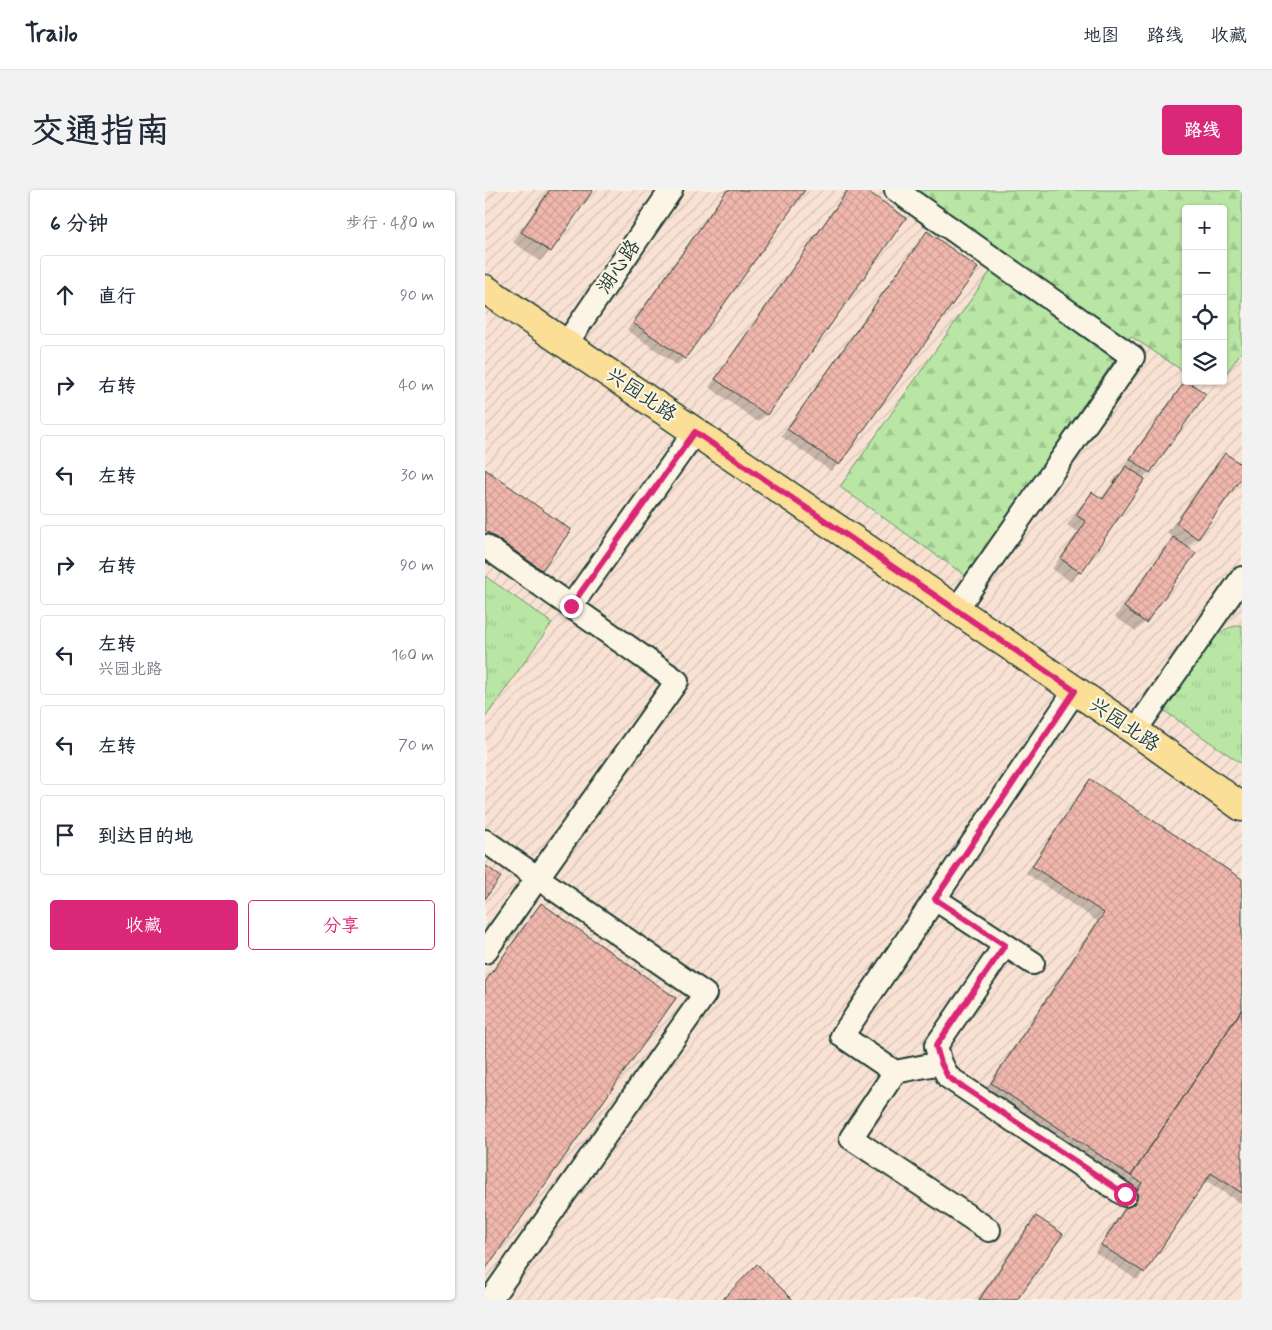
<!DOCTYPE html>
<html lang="zh">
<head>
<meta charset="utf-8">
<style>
  :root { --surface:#fff; --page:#f2f2f3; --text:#1f2937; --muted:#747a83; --line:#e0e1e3; --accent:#db2777 }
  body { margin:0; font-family:Mynerve,"LXGW WenKai TC",sans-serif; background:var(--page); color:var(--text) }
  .controls { position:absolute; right:15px; top:15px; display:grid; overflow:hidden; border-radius:5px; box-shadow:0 1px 4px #0004 }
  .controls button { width:45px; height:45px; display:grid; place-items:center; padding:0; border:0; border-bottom:1px solid var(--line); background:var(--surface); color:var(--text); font:25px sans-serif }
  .stop { position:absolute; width:15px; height:15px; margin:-11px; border:4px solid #db2777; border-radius:50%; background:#fff }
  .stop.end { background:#db2777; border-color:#fff; box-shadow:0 1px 5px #0008 }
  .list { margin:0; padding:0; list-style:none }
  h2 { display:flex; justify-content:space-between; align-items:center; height:65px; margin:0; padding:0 20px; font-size:21px }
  h2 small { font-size:16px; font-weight:400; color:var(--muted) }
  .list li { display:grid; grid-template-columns:32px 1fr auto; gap:15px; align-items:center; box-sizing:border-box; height:80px; margin:0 10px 10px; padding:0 10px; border:1px solid var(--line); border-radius:5px }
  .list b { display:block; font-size:19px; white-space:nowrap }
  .list p { margin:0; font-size:16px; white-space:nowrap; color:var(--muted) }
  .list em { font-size:16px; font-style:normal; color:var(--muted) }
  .actions { display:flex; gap:10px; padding:15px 20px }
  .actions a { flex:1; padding:11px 0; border:1px solid var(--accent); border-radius:5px; text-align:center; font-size:18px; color:var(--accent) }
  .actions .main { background:var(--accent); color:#fff }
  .icon { flex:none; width:28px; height:28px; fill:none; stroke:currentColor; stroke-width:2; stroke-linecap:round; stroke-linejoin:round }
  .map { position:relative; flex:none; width:757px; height:1110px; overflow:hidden; border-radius:5px }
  header { display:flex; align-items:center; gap:30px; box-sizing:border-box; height:70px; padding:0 25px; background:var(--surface); border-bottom:1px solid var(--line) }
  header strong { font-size:24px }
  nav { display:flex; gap:28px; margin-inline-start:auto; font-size:18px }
  .intro { display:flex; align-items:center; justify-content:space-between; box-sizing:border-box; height:120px; padding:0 30px }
  h1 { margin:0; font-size:35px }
  .button { padding:12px 22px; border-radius:5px; background:var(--accent); color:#fff; font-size:18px; font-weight:700 }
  main { display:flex; gap:30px; padding:0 30px }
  aside { flex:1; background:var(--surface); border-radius:5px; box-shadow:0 1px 4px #0004 }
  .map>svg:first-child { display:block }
</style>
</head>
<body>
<header>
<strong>Trailo</strong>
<nav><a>地图</a><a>路线</a><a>收藏</a></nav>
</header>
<div class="intro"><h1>交通指南</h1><a class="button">路线</a></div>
<main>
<aside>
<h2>6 分钟<small>步行 · 480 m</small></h2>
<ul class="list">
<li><svg class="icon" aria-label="ahead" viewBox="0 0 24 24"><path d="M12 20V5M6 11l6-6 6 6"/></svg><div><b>直行</b></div><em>90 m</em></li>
<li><svg class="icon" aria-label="right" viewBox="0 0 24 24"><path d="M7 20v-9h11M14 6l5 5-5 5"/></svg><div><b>右转</b></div><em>40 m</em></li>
<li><svg class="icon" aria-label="left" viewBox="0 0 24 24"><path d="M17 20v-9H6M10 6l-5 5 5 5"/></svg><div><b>左转</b></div><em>30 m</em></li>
<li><svg class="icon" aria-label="right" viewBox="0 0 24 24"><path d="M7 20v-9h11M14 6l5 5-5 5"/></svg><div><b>右转</b></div><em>90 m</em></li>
<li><svg class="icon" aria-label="left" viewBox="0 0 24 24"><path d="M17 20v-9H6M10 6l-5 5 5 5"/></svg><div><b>左转</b><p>兴园北路</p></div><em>160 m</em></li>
<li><svg class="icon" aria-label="left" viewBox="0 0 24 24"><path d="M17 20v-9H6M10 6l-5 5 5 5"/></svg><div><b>左转</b></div><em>70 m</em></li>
<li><svg class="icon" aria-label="arrive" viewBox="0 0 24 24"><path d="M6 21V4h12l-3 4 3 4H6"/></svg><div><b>到达目的地</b></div></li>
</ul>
<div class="actions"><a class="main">收藏</a><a>分享</a></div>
</aside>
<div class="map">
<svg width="757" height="1110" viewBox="0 0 757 1110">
  <defs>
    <pattern id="industrial-furrows" width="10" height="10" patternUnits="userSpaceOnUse" patternTransform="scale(1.25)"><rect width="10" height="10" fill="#f9e2d4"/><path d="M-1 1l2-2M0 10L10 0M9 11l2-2" fill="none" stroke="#d5c3b7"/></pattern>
    <pattern id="grass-tufts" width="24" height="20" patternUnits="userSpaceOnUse" patternTransform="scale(1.25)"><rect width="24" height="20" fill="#b9e6a4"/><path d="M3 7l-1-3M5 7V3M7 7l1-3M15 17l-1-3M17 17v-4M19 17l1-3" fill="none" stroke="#9fc68e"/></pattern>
    <pattern id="forest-firs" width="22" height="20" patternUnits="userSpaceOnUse" patternTransform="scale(1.25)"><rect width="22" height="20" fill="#b9e6a4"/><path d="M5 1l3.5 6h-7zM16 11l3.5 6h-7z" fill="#9fc68e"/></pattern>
    <pattern id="building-cross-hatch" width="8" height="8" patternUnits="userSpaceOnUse" patternTransform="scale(1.25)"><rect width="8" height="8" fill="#f1b7ad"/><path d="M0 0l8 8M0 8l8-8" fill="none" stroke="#ce9e95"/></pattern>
  </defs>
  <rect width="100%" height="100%" fill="#fcf5e5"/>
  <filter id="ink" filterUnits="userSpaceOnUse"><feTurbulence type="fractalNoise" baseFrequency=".02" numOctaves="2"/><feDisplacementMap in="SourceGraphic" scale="10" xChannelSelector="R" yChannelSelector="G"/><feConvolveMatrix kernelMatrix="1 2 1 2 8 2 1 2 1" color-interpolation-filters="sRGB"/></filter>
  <g filter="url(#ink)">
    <path fill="url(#industrial-furrows)" fill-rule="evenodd" d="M0,0H757V1110H0ZM701,19H738V191H701Z"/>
    <path fill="url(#grass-tufts)" stroke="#6c926c" d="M0,386L67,433L0,528Z
      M757,435V574L678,520C692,499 718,454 738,441C743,437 751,436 757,435Z"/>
    <path fill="url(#forest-firs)" stroke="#6c926c" d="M423,0H757V161L738,188V19H701V183L646,146L481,386L355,297L517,65Z"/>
    <path fill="#0003" d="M63,0H107L65,61L55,71L28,52Z
      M241,0H318L199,168L192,175L142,140Z
      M362,0H379L419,28L281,225L273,232L224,197Z
      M442,43L353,274L346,281L296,246L435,50Z
      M701,191L664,282L657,289L595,382L586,392L567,379L593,342L582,335L598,313L607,303L616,309L631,287L638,280L637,279L692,201Z
      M740,265L757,276V284L712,348L702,358L660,432L651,441L630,427L679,358L689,348L682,343L731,274Z
      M0,280L84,340L56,380L46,389L0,356Z
      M605,590L757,691V1011L755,1013L720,990L659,1082L652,1090L610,1062L650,1001L499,901L612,731L541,683L598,598Z
      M56,715L0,1078V791L49,722Z
      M552,1027L531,1110H492L542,1037Z"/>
    <path fill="url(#building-cross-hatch)" stroke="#1f3d34" d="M65,0H108L66,62L36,42Z
      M242,0H320L200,169L148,133Z
      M363,0H381L421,28L282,225L230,189Z
      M442,41L493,78L354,275L302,239Z
      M701,190L721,204L665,283L645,269Z
      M740,263L757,275V287L713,349L691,333Z
      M641,276L660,289L596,383L576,369L601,332L591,325L607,302L618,309Z
      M0,279L86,340L57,380L0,340Z
      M688,347L711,363L661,433L639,417Z
      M605,589L757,689V819L646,986L506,893L619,723L547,676Z
      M0,675L16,687L0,709Z
      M56,713L191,808L0,1080V792Z
      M757,819V1003L726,983L660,1083L616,1055L657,993L646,986Z
      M551,1026L578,1044L532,1110H494Z
      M272,1074L308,1110H237Z"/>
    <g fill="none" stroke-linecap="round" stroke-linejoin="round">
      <g stroke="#1f3d34" stroke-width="26">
        <path id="minor" d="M411,0L648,167L471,420
          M81,154L186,0
          M0,356L192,491L0,762
          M86,416L210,242
          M650,541L757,388
          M0,651L220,804L5,1110
          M450,709L548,773
          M520,755L451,856L456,873L463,887L640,1005
          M410,882L456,873
          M504,1040L366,948L410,882L357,846L590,501"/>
      </g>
      <g stroke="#1f3d34" stroke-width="31">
        <path id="major" d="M0,99L650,541L757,617"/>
      </g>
      <use href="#minor" stroke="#fcf5e5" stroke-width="22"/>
      <use href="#major" stroke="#fbdf96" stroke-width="28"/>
    </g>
  </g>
  <g fill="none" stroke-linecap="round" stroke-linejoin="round" filter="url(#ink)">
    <path stroke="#db2777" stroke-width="6" d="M86,416L210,242L590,501L450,709L520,755L451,856L456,873L463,887L640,1004"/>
  </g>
  <g text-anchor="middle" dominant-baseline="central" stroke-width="4.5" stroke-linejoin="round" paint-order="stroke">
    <g font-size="20" fill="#1f3d34" stroke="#fcf5e5">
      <text transform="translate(134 77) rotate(-56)">湖心路</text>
      <text transform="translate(156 205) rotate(34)">兴园北路</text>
      <text transform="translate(639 535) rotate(34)">兴园北路</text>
    </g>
  </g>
</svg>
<div class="controls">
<button>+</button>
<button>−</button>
<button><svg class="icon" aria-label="locate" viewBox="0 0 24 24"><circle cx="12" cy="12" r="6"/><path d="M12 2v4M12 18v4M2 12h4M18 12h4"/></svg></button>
<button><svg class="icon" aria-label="layers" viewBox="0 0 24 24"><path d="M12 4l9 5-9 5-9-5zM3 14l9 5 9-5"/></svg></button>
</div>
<div class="stop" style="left:640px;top:1004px"></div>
<div class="stop end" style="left:86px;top:416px"></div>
</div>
</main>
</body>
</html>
